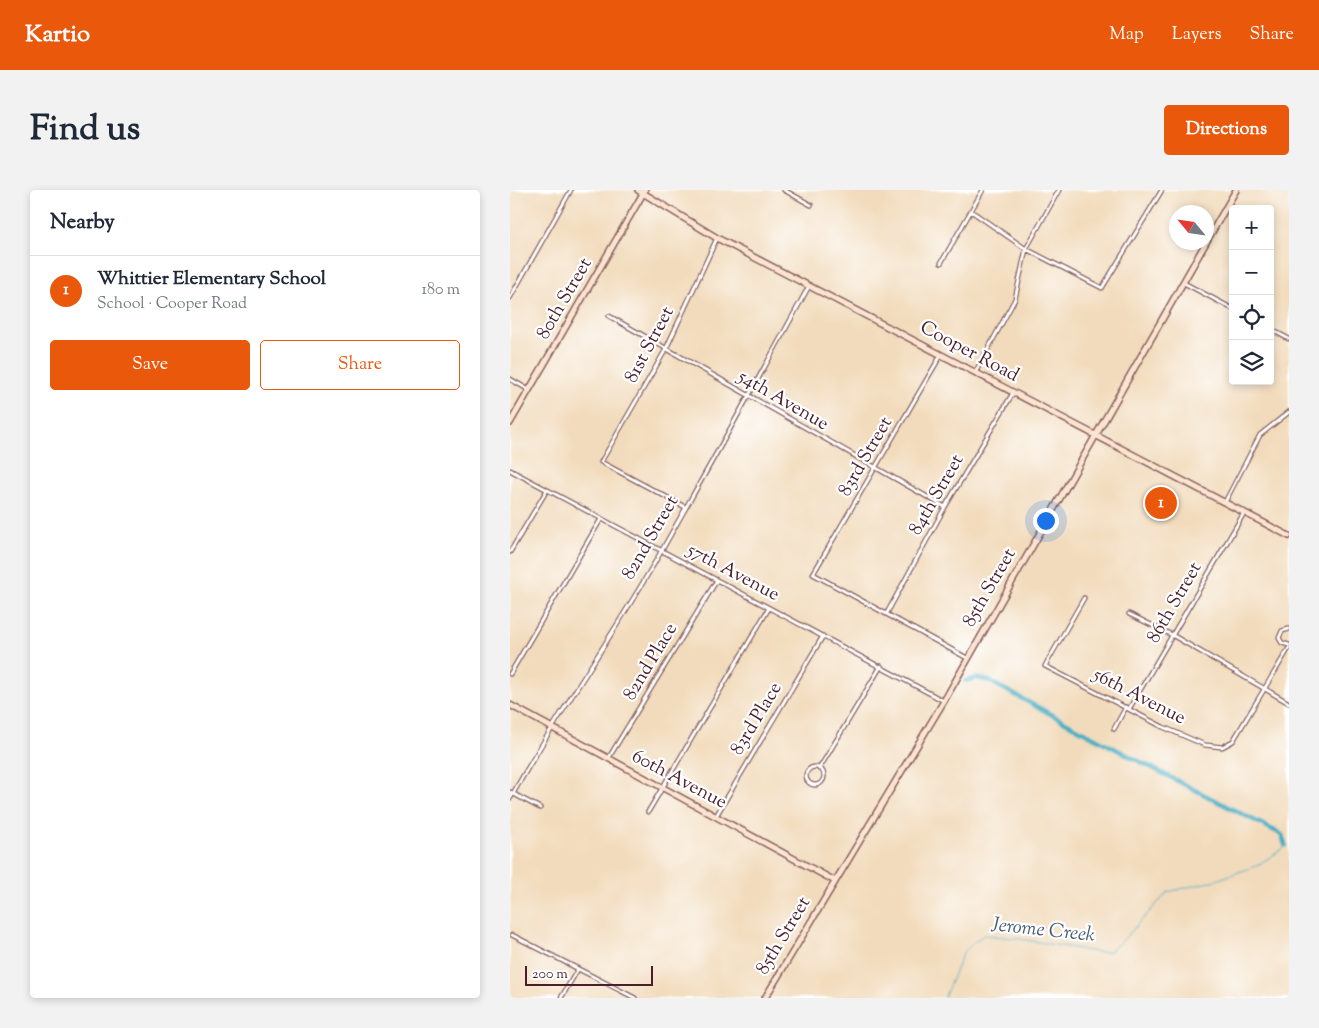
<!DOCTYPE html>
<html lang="en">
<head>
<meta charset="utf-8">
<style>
  :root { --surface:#fff; --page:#f2f2f3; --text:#1f2937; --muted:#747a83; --line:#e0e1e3; --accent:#ea580c }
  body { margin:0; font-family:"Sorts Mill Goudy",serif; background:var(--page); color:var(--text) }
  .controls { position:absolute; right:15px; top:15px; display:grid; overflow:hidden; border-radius:5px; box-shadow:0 2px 8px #0003 }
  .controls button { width:45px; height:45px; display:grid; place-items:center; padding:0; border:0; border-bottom:1px solid var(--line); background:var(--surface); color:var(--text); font:25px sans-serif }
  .compass { position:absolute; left:659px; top:15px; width:45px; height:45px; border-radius:50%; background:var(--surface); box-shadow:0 2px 8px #0003; rotate:299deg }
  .scale { position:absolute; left:15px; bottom:12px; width:128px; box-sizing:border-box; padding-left:5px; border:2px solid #4a1f2b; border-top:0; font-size:14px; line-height:18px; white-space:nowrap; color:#4a1f2b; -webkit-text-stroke:4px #fff; paint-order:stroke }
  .you { position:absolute; left:535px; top:330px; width:18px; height:18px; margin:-12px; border:4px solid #fff; border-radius:50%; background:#1a73e8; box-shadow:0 0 0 8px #1a73e833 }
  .badge { display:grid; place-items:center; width:32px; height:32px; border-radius:50%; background:var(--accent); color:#fff; font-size:16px; font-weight:700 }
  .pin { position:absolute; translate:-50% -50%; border:2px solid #fff; box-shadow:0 1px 5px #0006 }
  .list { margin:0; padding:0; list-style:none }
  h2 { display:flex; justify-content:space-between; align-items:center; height:65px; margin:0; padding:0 20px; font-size:21px }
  h2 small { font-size:16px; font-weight:400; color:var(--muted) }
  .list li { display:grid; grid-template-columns:32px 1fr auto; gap:15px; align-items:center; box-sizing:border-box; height:70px; padding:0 20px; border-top:1px solid var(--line) }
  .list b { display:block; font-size:19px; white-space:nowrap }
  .list p { margin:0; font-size:16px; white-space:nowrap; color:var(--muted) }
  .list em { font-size:16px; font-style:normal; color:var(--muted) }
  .actions { display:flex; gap:10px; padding:15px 20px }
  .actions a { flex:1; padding:11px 0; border:1px solid var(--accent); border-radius:5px; text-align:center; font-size:18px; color:var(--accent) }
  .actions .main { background:var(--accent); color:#fff }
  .icon { flex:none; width:28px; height:28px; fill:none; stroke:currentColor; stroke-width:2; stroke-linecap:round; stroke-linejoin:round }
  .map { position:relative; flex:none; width:779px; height:808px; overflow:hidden; border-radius:5px }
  header { display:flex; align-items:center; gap:30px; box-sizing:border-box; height:70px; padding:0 25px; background:var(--accent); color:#fff }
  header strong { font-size:24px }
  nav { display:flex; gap:28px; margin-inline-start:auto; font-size:18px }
  .intro { display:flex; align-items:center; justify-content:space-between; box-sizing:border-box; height:120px; padding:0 30px }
  h1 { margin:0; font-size:35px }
  .button { padding:12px 22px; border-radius:5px; background:var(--accent); color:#fff; font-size:18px; font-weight:700 }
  main { display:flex; gap:30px; padding:0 30px }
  aside { flex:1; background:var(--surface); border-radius:5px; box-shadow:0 2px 8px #0003 }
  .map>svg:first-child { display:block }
</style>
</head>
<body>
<header>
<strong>Kartio</strong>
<nav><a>Map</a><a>Layers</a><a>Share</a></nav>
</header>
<div class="intro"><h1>Find us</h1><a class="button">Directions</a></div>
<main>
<aside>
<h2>Nearby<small></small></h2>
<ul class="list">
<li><span class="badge">1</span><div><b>Whittier Elementary School</b><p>School · Cooper Road</p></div><em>180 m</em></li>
</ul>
<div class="actions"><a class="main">Save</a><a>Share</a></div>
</aside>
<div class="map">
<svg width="779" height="808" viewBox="0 0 779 808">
  <rect width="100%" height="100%" fill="#fff"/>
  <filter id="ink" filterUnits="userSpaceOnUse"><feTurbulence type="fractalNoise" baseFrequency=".02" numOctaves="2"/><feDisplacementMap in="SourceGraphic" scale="10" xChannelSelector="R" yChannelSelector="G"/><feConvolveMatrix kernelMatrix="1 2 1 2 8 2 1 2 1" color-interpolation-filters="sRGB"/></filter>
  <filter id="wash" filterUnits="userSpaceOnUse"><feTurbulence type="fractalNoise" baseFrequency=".0096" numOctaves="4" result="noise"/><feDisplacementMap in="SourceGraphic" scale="20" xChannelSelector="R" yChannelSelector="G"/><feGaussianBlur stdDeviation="1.12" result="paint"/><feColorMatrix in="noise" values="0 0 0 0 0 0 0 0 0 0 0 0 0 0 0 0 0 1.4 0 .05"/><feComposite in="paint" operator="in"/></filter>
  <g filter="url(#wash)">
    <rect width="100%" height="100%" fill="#f2dbbc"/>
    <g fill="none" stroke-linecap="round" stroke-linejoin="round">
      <path stroke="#46aec5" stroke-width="1" d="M434,808L453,763L465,751L474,745L505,748L586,762H598L611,752L658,702L703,691L746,676L779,655"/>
      <path stroke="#46aec5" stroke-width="4.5" d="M455,491L468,488L479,491L619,566L767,642L772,645L775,655"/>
    </g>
  </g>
  <g filter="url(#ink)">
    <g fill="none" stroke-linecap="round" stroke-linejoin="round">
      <g stroke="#85615e" stroke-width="5.5">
        <path id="street" d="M274,0L301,15
          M461,21L516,59L592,98L652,0
          M431,73L473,0
          M674,93L723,119
          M0,108L61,0
          M99,126L435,317
          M760,139L779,149
          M431,165L303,384L457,468
          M465,183L505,109L516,59L549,0
          M0,189L19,200
          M0,280L434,511
          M715,312L750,245L779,222
          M175,317L91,272L156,159L207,48
          M0,362L37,300
          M574,408L535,476L653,537L695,555L712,557L723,551L779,458
          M377,423L435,317L503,203
          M619,424L662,445L779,513
          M779,439L772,441L769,448L772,453L779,455
          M0,484L91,329
          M619,519L734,323
          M604,539L616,517
          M98,569L207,390
          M296 586a9 9 0 1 1 18 0a9 9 0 1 1-18 0Z
          M309,579L371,476
          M0,602L30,618
          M0,609C47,524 104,445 152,360C201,273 251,185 299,96
          M138,622L259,418
          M206,626L313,446
          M2,745L125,808
          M51,808L68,779"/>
      </g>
      <g stroke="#85615e" stroke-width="8">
        <path id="secondary" d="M128,0L207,48L779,346
          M0,233L135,0
          M0,515L325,691
          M255,808L434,511L726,0"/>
      </g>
      <use href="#street" stroke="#fff" stroke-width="3"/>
      <use href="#secondary" stroke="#fde4d0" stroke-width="5"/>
    </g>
  </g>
  <g text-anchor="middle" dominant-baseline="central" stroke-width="4.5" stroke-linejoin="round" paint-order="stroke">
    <g font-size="19" fill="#4a1f2b" stroke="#fff">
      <text transform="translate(55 109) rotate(-60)">80th Street</text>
      <text transform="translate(140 155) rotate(-62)">81st Street</text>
      <text transform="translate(459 162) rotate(28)">Cooper Road</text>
      <text transform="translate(273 211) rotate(30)">54th Avenue</text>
      <text transform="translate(356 267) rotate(-60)">83rd Street</text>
      <text transform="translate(427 305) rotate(-60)">84th Street</text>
      <text transform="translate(141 348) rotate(-60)">82nd Street</text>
      <text transform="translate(223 383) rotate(28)">57th Avenue</text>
      <text transform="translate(480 398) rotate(-60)">85th Street</text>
      <text transform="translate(665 413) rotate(-60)">86th Street</text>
      <text transform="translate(141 472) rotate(-59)">82nd Place</text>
      <text transform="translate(629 507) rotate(27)">56th Avenue</text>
      <text transform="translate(247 529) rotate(-59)">83rd Place</text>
      <text transform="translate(169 590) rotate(28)">60th Avenue</text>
      <text transform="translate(274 746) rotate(-59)">85th Street</text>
    </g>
    <g font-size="20" font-style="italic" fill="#485f70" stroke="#fff">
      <text transform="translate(533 741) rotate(6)">Jerome Creek</text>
    </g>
  </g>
</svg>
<div class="controls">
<button>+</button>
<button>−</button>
<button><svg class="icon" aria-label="locate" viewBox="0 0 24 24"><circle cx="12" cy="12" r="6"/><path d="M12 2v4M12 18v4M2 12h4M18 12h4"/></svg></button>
<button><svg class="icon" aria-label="layers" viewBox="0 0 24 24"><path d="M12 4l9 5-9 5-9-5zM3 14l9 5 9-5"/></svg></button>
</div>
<svg class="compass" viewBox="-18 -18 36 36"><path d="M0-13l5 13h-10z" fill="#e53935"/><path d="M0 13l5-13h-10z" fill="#747a83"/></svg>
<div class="scale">200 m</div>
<div class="you"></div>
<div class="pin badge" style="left:651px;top:313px">1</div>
</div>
</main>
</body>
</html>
